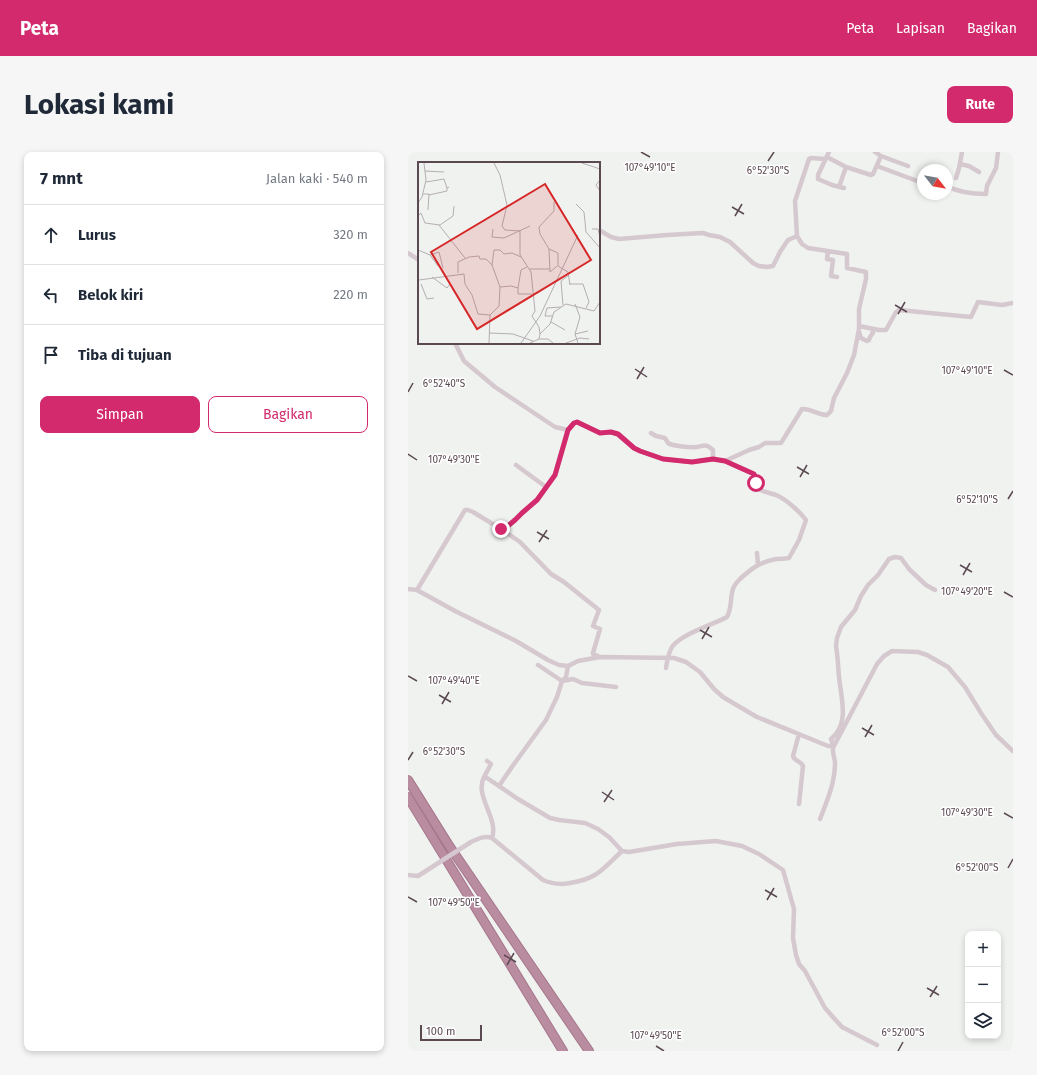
<!DOCTYPE html>
<html lang="id">
<head>
<meta charset="utf-8">
<style>
  :root { --surface:#fff; --page:#f6f6f7; --text:#1f2937; --muted:#747a83; --line:#e0e1e3; --accent:#d22a6c }
  body { margin:0; font-family:"Fira Sans",sans-serif; background:var(--page); color:var(--text) }
  .controls { position:absolute; right:12px; bottom:12px; display:grid; overflow:hidden; border-radius:8px; box-shadow:0 2px 6px #0003 }
  .controls button { width:36px; height:36px; display:grid; place-items:center; padding:0; border:0; border-bottom:1px solid var(--line); background:var(--surface); color:var(--text); font:20px sans-serif }
  .compass { position:absolute; left:509px; top:12px; width:36px; height:36px; border-radius:50%; background:var(--surface); box-shadow:0 2px 6px #0003; rotate:121deg }
  .scale { position:absolute; left:12px; bottom:10px; width:62px; box-sizing:border-box; padding-left:4px; border:2px solid #5b4952; border-top:0; font-size:11px; line-height:14px; white-space:nowrap; color:#5b4952; -webkit-text-stroke:3px #fff; paint-order:stroke }
  .stop { position:absolute; width:12px; height:12px; margin:-9px; border:3px solid #d22a6c; border-radius:50%; background:#fff }
  .stop.end { background:#d22a6c; border-color:#fff; box-shadow:0 1px 4px #0008 }
  .list { margin:0; padding:0; list-style:none }
  h2 { display:flex; justify-content:space-between; align-items:center; height:52px; margin:0; padding:0 16px; font-size:17px }
  h2 small { font-size:13px; font-weight:400; color:var(--muted) }
  .list li { display:grid; grid-template-columns:26px 1fr auto; gap:12px; align-items:center; box-sizing:border-box; height:60px; padding:0 16px; border-top:1px solid var(--line) }
  .list b { display:block; font-size:15px; white-space:nowrap }
  .list em { font-size:13px; font-style:normal; color:var(--muted) }
  .actions { display:flex; gap:8px; padding:12px 16px }
  .actions a { flex:1; padding:9px 0; border:1px solid var(--accent); border-radius:8px; text-align:center; font-size:14px; color:var(--accent) }
  .actions .main { background:var(--accent); color:#fff }
  .icon { flex:none; width:22px; height:22px; fill:none; stroke:currentColor; stroke-width:2; stroke-linecap:round; stroke-linejoin:round }
  .map { position:relative; flex:none; width:605px; height:899px; overflow:hidden; border-radius:8px }
  header { display:flex; align-items:center; gap:24px; box-sizing:border-box; height:56px; padding:0 20px; background:var(--accent); color:#fff }
  header strong { font-size:19px }
  nav { display:flex; gap:22px; margin-inline-start:auto; font-size:14px }
  .intro { display:flex; align-items:center; justify-content:space-between; box-sizing:border-box; height:96px; padding:0 24px }
  h1 { margin:0; font-size:28px }
  .button { padding:10px 18px; border-radius:8px; background:var(--accent); color:#fff; font-size:14px; font-weight:700 }
  main { display:flex; gap:24px; padding:0 24px }
  aside { flex:1; background:var(--surface); border-radius:8px; box-shadow:0 2px 6px #0003 }
  .map>svg:first-child { display:block }
</style>
</head>
<body>
<header>
<strong>Peta</strong>
<nav><a>Peta</a><a>Lapisan</a><a>Bagikan</a></nav>
</header>
<div class="intro"><h1>Lokasi kami</h1><a class="button">Rute</a></div>
<main>
<aside>
<h2>7 mnt<small>Jalan kaki · 540 m</small></h2>
<ul class="list">
<li><svg class="icon" aria-label="ahead" viewBox="0 0 24 24"><path d="M12 20V5M6 11l6-6 6 6"/></svg><div><b>Lurus</b></div><em>320 m</em></li>
<li><svg class="icon" aria-label="left" viewBox="0 0 24 24"><path d="M17 20v-9H6M10 6l-5 5 5 5"/></svg><div><b>Belok kiri</b></div><em>220 m</em></li>
<li><svg class="icon" aria-label="arrive" viewBox="0 0 24 24"><path d="M6 21V4h12l-3 4 3 4H6"/></svg><div><b>Tiba di tujuan</b></div></li>
</ul>
<div class="actions"><a class="main">Simpan</a><a>Bagikan</a></div>
</aside>
<div class="map">
<svg width="605" height="899" viewBox="0 0 605 899">
  <rect width="100%" height="100%" fill="#f0f2f0"/>
  <g fill="none" stroke-linecap="round" stroke-linejoin="round">
    <g stroke="#a5778b" stroke-width="10">
      <path id="motorway" d="M0,628L40,692L181,899
        M0,645L155,899"/>
    </g>
    <path stroke="#d5c8ce" stroke-width="4.5" d="M421,0L410,23V27L424,33L436,36
      M467,0L473,4
      M419,5L438,15L463,23L465,22L473,4L500,14
      M552,12L561,14L571,20
      M469,14L501,26L515,31
      M548,26L551,16L554,0
      M539,34C550,40 565,42 578,42L579,34L588,16L590,0
      M431,35L438,15
      M191,78L203,85L211,87L259,83L295,81L301,83L312,85L322,90L345,111L351,114L359,115L365,114L372,100L380,88L389,84L387,49L401,7L403,6L417,7
      M420,99L419,107L425,108L423,124L429,125
      M0,101L11,108
      M451,174L471,178H478L488,160L491,158L563,165L570,150L594,153L605,151
      M451,180L453,186L459,189L461,188L462,185L465,181L464,177
      M160,278L166,271L169,270L193,281L203,280L210,283L226,296L232,299L255,307L284,310L305,307L317,309L346,322L350,337C356,340 362,341 368,343C378,347 392,360 398,368L391,388L381,406C376,407 372,407 368,407C352,410 344,416 332,427C329,430 326,433 325,437C322,446 324,456 319,465C304,473 273,482 264,495C260,502 259,509 258,516
      M243,281L248,284L257,286C258,288 259,289 260,291C265,294 283,296 289,295C296,294 297,291 305,298V307
      M317,309L341,298L351,295L357,291H373L394,257C402,256 410,263 419,263L423,259L426,246L439,221L446,203L451,177V157L458,127V120L439,116V102L400,96L394,92L389,84
      M108,313L138,335
      M93,377L112,390L143,422L156,430L191,458L185,474L192,477L185,501V502L190,504
      M349,401L350,412
      M0,437L9,438L47,459L108,489L140,508L151,513L160,514L170,509L192,505L266,506L278,510L292,520L306,537L315,545L325,551L349,565L420,594H426L469,512L476,504L484,499L510,500L519,503L540,515L557,535L573,561L588,583L605,599
      M9,438L57,358H60L65,360L93,377L101,373L107,368L114,361L129,348L147,323L160,278L147,275L87,235L56,209L47,191
      M130,513L154,529L165,527L174,531L208,535
      M391,582L385,604C386,609 393,609 395,614L391,652
      M76,625L83,612L79,609
      M91,634L106,612L138,568L149,545L154,529L158,525L160,514
      M412,667C419,649 427,631 427,611C427,607 425,603 425,599C425,592 426,594 423,587C442,572 433,546 431,525C430,515 430,505 428,494L429,486L433,475L447,458L453,444L460,433L470,423L481,407L487,405L493,406L501,417L518,433L527,438
      M84,686C91,666 66,644 76,625L79,626L110,647L142,666L151,668L177,671L190,677L201,685L214,699
      M63,690C70,687 76,683 84,686L135,728C144,732 152,733 162,731C189,727 195,717 214,699L221,700L269,692L308,689L334,694L351,702L375,718L386,757L385,786L388,803L391,812L397,819L417,856L424,864L434,875L469,893
      M0,723L10,724"/>
    <use href="#motorway" stroke="#ba8ca0" stroke-width="8"/>
    <path stroke="#d5c8ce" stroke-width="4.5" d="M10,724L63,690"/>
  </g>
  <g fill="none" stroke-linecap="round" stroke-linejoin="round">
    <path stroke="#d22a6c" stroke-width="5" d="M93,377L101,373L107,368L114,361L129,348L147,323L160,278L166,271L169,270L192,281L203,280L210,282L226,296L232,299L255,307L284,310L305,307L317,309L346,322L347,324L348,331"/>
  </g>
  <path fill="none" stroke="#5b4952" stroke-width="1.5" d="M233,0L242,5M360,9L366,0M324,55L336,62M327,64L334,52M487,153L499,160M490,162L497,150M227,217L239,225M596,218L605,223M229,227L236,215M0,240L5,231M0,302L9,308M389,315L401,322M392,325L399,313M600,347L605,339M129,380L141,387M131,390L139,378M552,413L564,420M555,423L562,411M596,440L605,445M292,478L304,485M294,487L301,475M0,524L9,529M31,543L43,550M34,552L41,540M454,576L466,583M457,585L464,573M0,608L5,600M194,640L206,648M196,650L204,638M596,661L605,666M600,716L605,707M357,738L369,745M0,745L9,750M359,748L366,736M96,803L108,810M99,813L106,801M519,836L531,843M522,845L529,834M248,894L256,899M490,899L495,890"/>
  <g transform="translate(10 10)">
    <rect width="182" height="182" fill="#f0f2f0"/>
    <path fill="none" stroke="#b4aeb1" stroke-width="1" d="M76,1L82,13L89,43L84,64L87,68L102,69V93L113,110L117,149L114,154L121,165L122,172M164,1L182,7M7,9L26,10M182,18L178,23L182,29M8,20L26,17L29,26L31,25M5,32H11L10,48M11,33L29,29V26M136,40V49L121,65L122,72L131,87L140,91V104L150,110L152,123M0,41L4,35L8,18L6,1M158,42L166,50L168,70L182,86M0,54L3,51L7,61L22,63L35,54L36,44M21,63L47,96M75,67L74,75L86,76L112,64M174,67H180L182,75M131,87L132,110L139,104M0,88L12,93L20,104M12,93L21,90L25,106M112,107H132M40,111V100L51,95L61,94L62,97H68L74,103M14,115L29,126L32,122M1,118L46,112L47,122L54,133L60,152L72,153M3,122L9,137L16,136M152,122H165L171,140L168,146M82,125L74,103L76,88H82L86,92L94,91L103,95M100,126L103,108L109,105M157,142L162,155L157,172L160,181M145,143L143,119L151,113M129,146L127,154H134M129,146L143,145M133,160L147,168M71,171L95,172L115,179M157,172L170,169M121,177H130L135,181M71,181L72,153L81,144L82,125L93,124L100,126V132H114M103,181L122,154L160,73M112,181L121,177L122,172L132,162L136,150L148,142L176,149L182,140M148,181L162,176L171,177"/>
    <path fill="#d62828" fill-opacity="0.15" stroke="#d62828" stroke-width="2" d="M127,22L173,98L59,167L13,90Z"/>
    <rect width="182" height="182" fill="none" stroke="#5b4952" stroke-width="2"/>
  </g>
  <g font-size="10" text-anchor="middle" fill="#5b4952" stroke="#fff" stroke-width="3" stroke-linejoin="round" paint-order="stroke">
    <text x="242" y="19">107°49'10"E</text>
    <text x="360" y="22">6°52'30"S</text>
    <text x="559" y="222">107°49'10"E</text>
    <text x="36" y="235">6°52'40"S</text>
    <text x="46" y="311">107°49'30"E</text>
    <text x="569" y="351">6°52'10"S</text>
    <text x="559" y="443">107°49'20"E</text>
    <text x="46" y="532">107°49'40"E</text>
    <text x="36" y="603">6°52'30"S</text>
    <text x="559" y="664">107°49'30"E</text>
    <text x="569" y="719">6°52'00"S</text>
    <text x="46" y="754">107°49'50"E</text>
    <text x="495" y="884">6°52'00"S</text>
    <text x="248" y="887">107°49'50"E</text>
  </g>
</svg>
<div class="controls">
<button>+</button>
<button>−</button>
<button><svg class="icon" aria-label="layers" viewBox="0 0 24 24"><path d="M12 4l9 5-9 5-9-5zM3 14l9 5 9-5"/></svg></button>
</div>
<svg class="compass" viewBox="-18 -18 36 36"><path d="M0-13l5 13h-10z" fill="#e53935"/><path d="M0 13l5-13h-10z" fill="#747a83"/></svg>
<div class="scale">100 m</div>
<div class="stop" style="left:348px;top:331px"></div>
<div class="stop end" style="left:93px;top:377px"></div>
</div>
</main>
</body>
</html>
